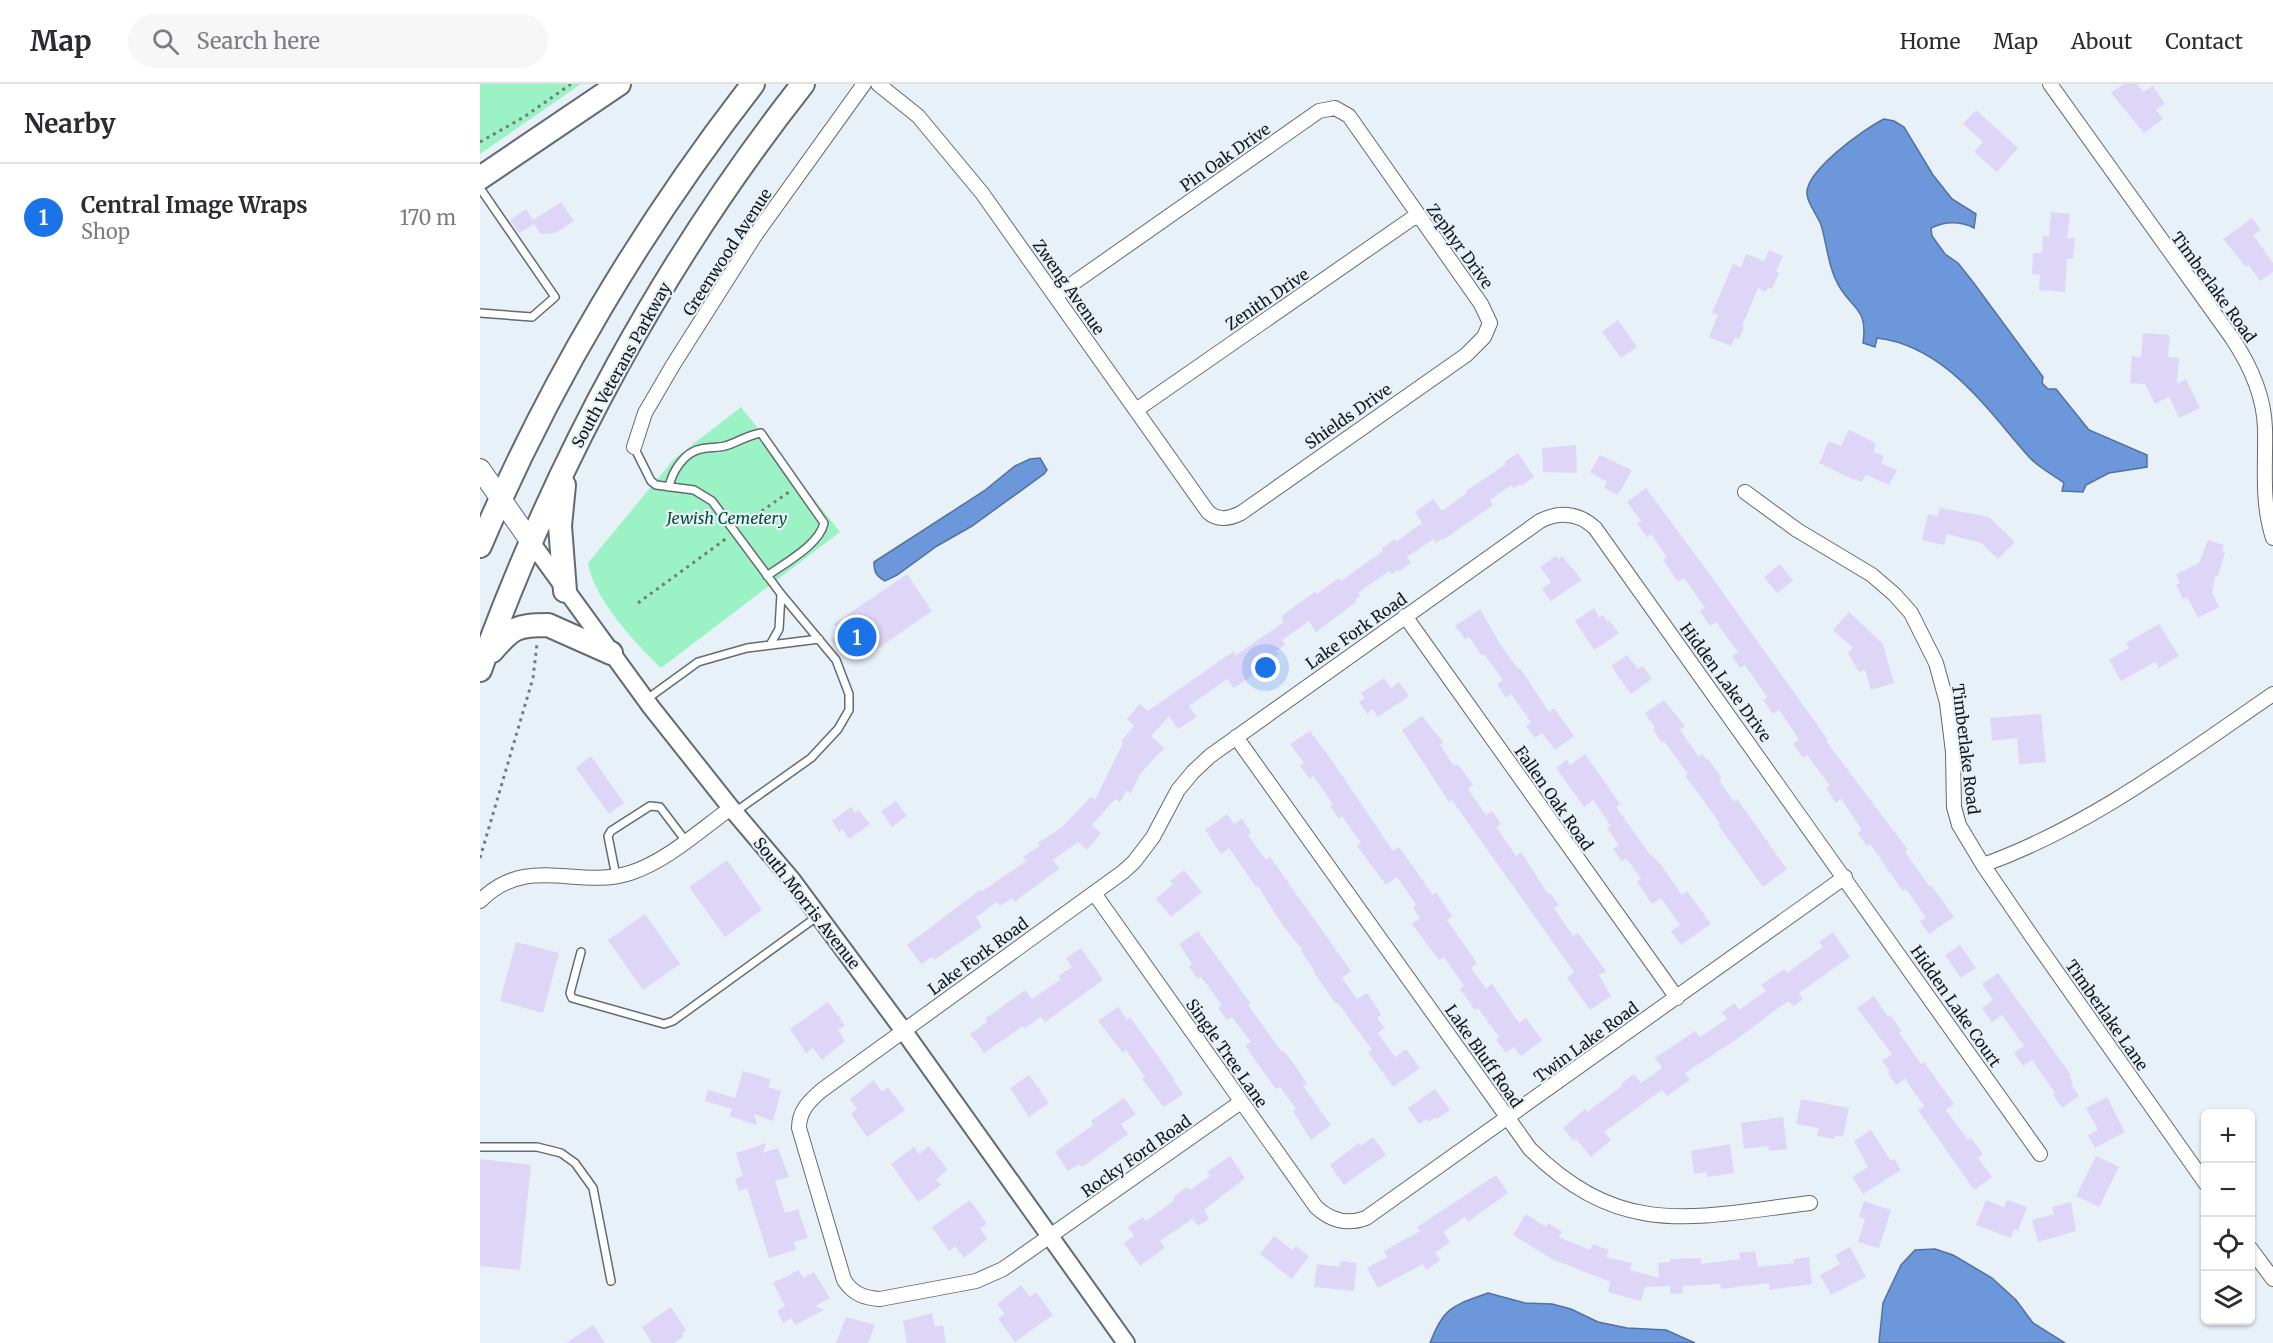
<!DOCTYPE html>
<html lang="en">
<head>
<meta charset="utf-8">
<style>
  :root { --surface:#fff; --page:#f7f7f7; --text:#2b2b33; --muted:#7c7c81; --line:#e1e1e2; --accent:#1a73e8 }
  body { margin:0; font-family:Merriweather,serif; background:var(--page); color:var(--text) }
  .controls { position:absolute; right:18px; bottom:18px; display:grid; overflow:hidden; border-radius:9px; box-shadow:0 2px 4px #0004 }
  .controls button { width:54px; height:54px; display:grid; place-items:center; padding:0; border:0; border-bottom:2px solid var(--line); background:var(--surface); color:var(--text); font:30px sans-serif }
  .you { position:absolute; left:786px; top:584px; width:21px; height:21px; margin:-15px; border:4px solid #fff; border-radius:50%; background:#1a73e8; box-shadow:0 0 0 9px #1a73e833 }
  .badge { display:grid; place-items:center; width:39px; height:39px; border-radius:50%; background:var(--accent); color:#fff; font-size:20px; font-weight:700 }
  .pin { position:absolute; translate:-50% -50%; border:3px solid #fff; box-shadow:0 2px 6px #0006 }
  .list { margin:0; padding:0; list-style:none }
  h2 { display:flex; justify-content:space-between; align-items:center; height:78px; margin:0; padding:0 24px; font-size:26px }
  h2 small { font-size:20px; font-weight:400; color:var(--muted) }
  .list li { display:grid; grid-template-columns:39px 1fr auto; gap:18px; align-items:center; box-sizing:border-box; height:108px; padding:0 24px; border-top:2px solid var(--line) }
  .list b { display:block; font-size:22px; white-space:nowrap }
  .list p { margin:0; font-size:20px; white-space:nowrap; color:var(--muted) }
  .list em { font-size:20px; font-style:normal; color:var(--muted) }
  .icon { flex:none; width:33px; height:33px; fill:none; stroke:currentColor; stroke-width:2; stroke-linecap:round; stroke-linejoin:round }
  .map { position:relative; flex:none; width:1793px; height:1259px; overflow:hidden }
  header { display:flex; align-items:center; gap:36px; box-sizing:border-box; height:84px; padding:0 30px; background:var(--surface); border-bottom:2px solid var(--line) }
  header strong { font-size:28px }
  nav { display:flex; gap:33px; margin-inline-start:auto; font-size:21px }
  .search { width:420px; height:54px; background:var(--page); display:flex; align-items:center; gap:15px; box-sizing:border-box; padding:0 21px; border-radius:33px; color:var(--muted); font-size:22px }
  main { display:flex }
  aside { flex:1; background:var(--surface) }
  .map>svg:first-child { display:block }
</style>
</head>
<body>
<header>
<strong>Map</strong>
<div class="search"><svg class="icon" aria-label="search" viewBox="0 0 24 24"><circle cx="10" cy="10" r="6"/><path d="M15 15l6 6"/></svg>Search here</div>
<nav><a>Home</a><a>Map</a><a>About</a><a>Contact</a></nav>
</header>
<main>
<aside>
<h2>Nearby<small></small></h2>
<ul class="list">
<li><span class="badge">1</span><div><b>Central Image Wraps</b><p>Shop</p></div><em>170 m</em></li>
</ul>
</aside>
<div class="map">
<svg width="1793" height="1259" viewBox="0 0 1793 1259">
  <rect width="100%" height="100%" fill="#e8f1f8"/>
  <path fill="#9bf3c5" d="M0,0H101L0,70Z
    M261,323L360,448L181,584C156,560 113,514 108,479L194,375Z"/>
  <path fill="#6d97db" stroke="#5271a1" stroke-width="1.5" d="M1404,35L1414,37L1424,43L1453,91L1472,115L1496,130L1494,144C1480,137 1466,137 1451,144L1452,152L1465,170L1478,179L1493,198L1563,293L1562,299L1568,305H1576L1609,346L1667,371V383L1629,389L1606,401L1603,408L1582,407L1584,399C1574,391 1559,384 1550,374C1508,327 1466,262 1397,254L1395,263L1383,259C1388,224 1373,226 1359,202C1349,185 1347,163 1342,144C1339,132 1328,122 1327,110C1325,87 1384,45 1404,35Z
    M560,374L567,386L564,390L492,442L457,462L417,491L405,497C396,492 394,488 394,478L504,407L535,382L550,375Z
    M1455,1165L1473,1171L1512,1194L1536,1216L1553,1239L1585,1259H1399L1403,1219L1421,1181L1435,1166Z
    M1008,1209L1045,1219L1072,1220L1091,1225L1118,1238L1147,1244L1186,1246L1215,1259H950C964,1222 973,1222 1008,1209Z"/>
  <path fill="#ded6f6" d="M1644,0H1657L1663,8L1673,2L1685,20L1676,26L1683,35L1664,49L1631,9Z
    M1496,26L1538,64L1517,88L1494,68L1503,58L1483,40Z
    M81,118L94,137L75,149L61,150L54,140L39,149L30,136L46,125L53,136Z
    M1571,128L1590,130L1587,154H1595L1593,175H1587L1585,208L1559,206L1560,191L1552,190L1553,169H1562L1563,152H1569Z
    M1772,134L1781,146L1773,151L1793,179V188L1780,197L1769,181L1766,183L1743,155Z
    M1289,166L1303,172L1296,187L1299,189L1292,205L1288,204L1286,208L1278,204L1262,242L1264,243L1259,255L1254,254L1251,262L1229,253L1238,231L1232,229L1253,180L1261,183L1266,170L1284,177Z
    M1138,236L1157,263L1141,274L1122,248Z
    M1663,249L1690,251L1688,273L1699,274L1697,300L1706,295L1720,324L1699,334L1689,313L1675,320L1665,300L1650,299L1652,272L1661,273Z
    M1370,346L1395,359L1394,368L1404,372L1401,379L1417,386L1409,401L1386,391L1382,398L1375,395L1374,396L1339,379L1349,357L1361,362L1368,347Z
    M1096,361L1097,389L1063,388L1062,364Z
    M1038,369L1054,393L1041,402L1040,400L1034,404L1031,401L1010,416L1013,421L963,456L962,455L956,459L954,455L927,473L931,479L918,488L917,486L912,490L909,487L878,509L880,512L875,516L876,518L836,548L829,537L802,556L805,561L796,567L799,570L793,574L794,576L754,604L747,595L709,622L717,633L698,645L689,632L671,652L684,664L660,690L651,709L646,707L640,718L635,715L612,741L621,749L607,766L598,758L573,776L579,785L534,818L532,814L520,822L517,818L496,833L502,843L454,876L452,873L441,880L427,861L500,806L501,808L546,777L543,773L560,762L558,759L582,743L611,713L615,716L643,659L641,657L654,642L647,635L660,620L668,627L754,567L756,571L804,538L801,533L808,527L835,508L837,510L859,494L861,497L903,467L902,464L915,455L916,458L942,439L935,428L953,415L962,427L987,409L986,407L1026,380L1024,378Z
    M1120,371L1152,386L1138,411L1124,404L1127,398L1110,388Z
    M1166,404L1231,492L1348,656L1346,657L1428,766L1425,768L1449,802L1451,801L1474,833L1449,850L1440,837L1446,834L1426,805L1423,807L1390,760L1387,762L1377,749L1382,746L1361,715L1356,719L1346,704L1350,702L1327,671L1323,674L1313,660L1319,655L1299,626L1293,630L1283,616L1287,613L1265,581L1260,584L1252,572L1258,568L1236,538L1230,542L1220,527L1225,524L1204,494L1198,498L1183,476L1187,473L1171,450L1167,453L1157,440L1161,437L1147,418Z
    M1460,424L1509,433L1535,458L1518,475L1501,459L1467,450L1464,461L1442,456L1448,430L1458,432Z
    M1728,456L1744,461L1742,467L1745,468L1738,492L1735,493L1732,509L1739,523L1718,534L1707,513L1703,515L1696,501L1700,499L1696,490L1719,479Z
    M1076,472L1079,475L1082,472L1102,496L1071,517L1062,505L1071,498L1060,483Z
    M1300,480L1313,497L1297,509L1284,493Z
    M427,490L452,527L380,577L368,560L358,566L351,556L360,549L354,540Z
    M1114,524L1119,533L1123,531L1127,537L1129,536L1139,549L1114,566L1095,537Z
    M1000,525L1020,560L1038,585L1040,584L1069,628L1074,624L1094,652L1075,666L1062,649L1055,654L1046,642L1051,638L1031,610L1026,614L1017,600L1023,596L1004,570L1002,572L989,553L985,555L975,542Z
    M1369,528L1403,560L1414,599L1391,606L1385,586L1379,588L1368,569L1373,564L1353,546Z
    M1679,540L1699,572L1679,584L1675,578L1641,597L1629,576L1649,564L1646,559Z
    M1147,571L1158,585L1163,582L1172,595L1151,610L1131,582Z
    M904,594L911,604L919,598L929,612L898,633L893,625L887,630L879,618L885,614L881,609Z
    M1184,616L1205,642L1200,646L1219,673L1222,670L1227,676L1228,675L1242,694L1239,696L1254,718L1257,715L1307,785L1283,803L1238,741L1240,740L1219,710L1205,692L1208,690L1184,657L1182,659L1173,646L1175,644L1165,629Z
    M1561,630L1566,678L1539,680L1537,654L1512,657L1510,634Z
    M942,632L963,658L960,661L974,682L978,680L993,701L988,705L1006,731L1012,727L1021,740L1016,743L1036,772L1041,768L1068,810L1070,809L1079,821L1074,824L1093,852L1098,849L1126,887L1119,891L1131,912L1110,926L1087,894L1094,888L972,716L969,718L922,646Z
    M830,647L853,678L913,767L919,763L953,811L956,808L972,832L967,836L997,879L991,884L1006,905L1012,900L1039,939L1046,934L1062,956L1041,972L1034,963L1026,969L1016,956L1019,953L998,924L995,926L980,905L984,902L964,873L959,876L932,840L940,834L933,824L936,820L917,793L906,801L877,762L881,759L862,732L859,735L850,722L853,720L833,692L830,695L820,682L824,679L810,660Z
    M1105,670L1140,720L1136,723L1171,772L1172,771L1181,781L1202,811L1207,807L1231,840L1201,861L1191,847L1200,841L1181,814L1172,820L1157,798L1161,795L1146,774L1142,777L1133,765L1139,761L1127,744L1131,742L1113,716L1104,723L1076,684L1087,676L1090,681Z
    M111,672L144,719L129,730L96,684Z
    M416,717L427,732L412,743L401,727Z
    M371,723L375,729L379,726L390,740L369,755L362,745L359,748L352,737Z
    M747,730L754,740L762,735L771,748L768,751L786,776L790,773L854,863L871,887L862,894L877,915L887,909L896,922L901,931L897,934L905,944L898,949L915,973L926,965L940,984L913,1003L888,968L892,966L858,919L856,920L833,887L834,886L821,867L823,866L803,842L778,802L776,803L749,764L741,770L725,746Z
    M247,776L282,826L245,853L209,803Z
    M704,786L722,808L691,833L676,815L693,800L690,797Z
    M165,830L200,880L163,906L128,856Z
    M718,847L771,920L768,921L802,968L804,967L814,980L827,1000L823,1002L851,1041L831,1056L813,1027L816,1025L800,1003L796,1005L765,962L771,958L752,933L747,936L738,924L742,921L721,893L718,895L709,883L712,880L699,860Z
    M1353,848L1370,873L1319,909L1323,915L1313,923L1309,917L1298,924L1260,953L1205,989L1210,996L1187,1012L1182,1006L1124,1048L1131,1056L1111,1073L1096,1055L1094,1057L1083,1044L1105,1025L1107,1028L1142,1002L1141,1000L1154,990L1161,999L1182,984L1175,974L1215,947L1220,953L1247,935L1242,928L1255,919L1259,926L1286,907L1281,901L1304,885L1307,889L1343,863L1339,858Z
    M36,858L79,869L63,929L20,917Z
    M1480,861L1496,884L1481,894L1465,871Z
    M601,864L623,896L565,938L561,933L545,944L543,942L504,969L490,950L507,938L505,935L545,906L552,915L581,895L578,892L592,883L586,874Z
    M1518,889L1591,991L1589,993L1593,998L1591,1000L1599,1012L1582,1024L1573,1011L1575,1009L1552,976L1543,982L1534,969L1544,962L1522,931L1512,938L1502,924L1513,916L1502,900Z
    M1394,912L1408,933L1410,931L1422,947L1419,949L1441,980L1444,978L1474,1020L1466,1026L1488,1056L1491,1054L1503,1070L1498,1074L1512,1093L1494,1106L1438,1026L1444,1022L1425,995L1416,1001L1408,989L1410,988L1402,977L1412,970L1377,924Z
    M348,918L365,941L358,946L365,957L342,976L333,964L326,969L310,945Z
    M638,923L647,936L650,933L695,996L694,997L703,1010L684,1023L662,995L665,993L646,966L643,969L618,937Z
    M263,987L291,995L288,1003L301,1007L293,1037L274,1030L277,1041L249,1032L252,1025L225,1017L228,1006L255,1014Z
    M549,991L569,1019L549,1033L530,1004Z
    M394,996L402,1008L408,1003L425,1026L387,1053L371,1030L377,1025L370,1015Z
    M955,1005L970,1026L957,1035L956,1033L949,1038L947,1035L939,1040L928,1024Z
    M1627,1013L1645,1048L1615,1064L1608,1051L1618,1046L1606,1024Z
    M644,1014L656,1030L641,1040L648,1050L602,1083L599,1080L588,1087L575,1068L613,1041L611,1037Z
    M1321,1015L1369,1024L1363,1053L1355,1052L1354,1055L1337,1052L1339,1044L1316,1040Z
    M1303,1033L1307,1065L1289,1067L1288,1062L1264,1065L1261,1039Z
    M1391,1046L1411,1077L1414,1075L1421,1086L1383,1110L1372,1093L1388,1083L1374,1057Z
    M893,1053L906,1071L864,1101L850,1081L879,1059L881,1062Z
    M286,1059L283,1069L298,1064L309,1093L295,1097L305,1129L318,1125L328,1154L314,1158L316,1166L289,1174L267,1104L259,1107L255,1095L263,1092L256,1069Z
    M1250,1060L1254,1089L1227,1093V1088L1214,1090L1211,1067Z
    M449,1062L468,1086L456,1095L461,1101L438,1118L411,1080L434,1063L439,1070Z
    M750,1072L765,1094L724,1126L729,1135L718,1142L712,1135L680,1157L685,1164L660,1182L644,1159L654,1152L648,1143L663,1133L666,1137L695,1116L693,1113L707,1103L710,1106L730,1092L727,1088Z
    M1616,1072L1639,1083L1619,1123L1596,1112Z
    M0,1075L51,1081L40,1186L0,1182Z
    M1016,1091L1028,1109L988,1138L985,1133L963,1148L970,1158L955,1169L960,1176L947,1186L943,1180L898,1204L887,1184L907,1173L904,1167L940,1147L937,1143Z
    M490,1116L507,1140L500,1144L507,1155L484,1174L475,1162L469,1167L452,1143Z
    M1506,1116L1524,1123L1527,1116L1547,1123L1538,1147L1534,1145L1531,1154L1496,1141Z
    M1384,1117L1411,1126L1399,1164L1378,1158L1385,1135L1379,1133Z
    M1591,1118L1596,1147L1558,1158L1552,1136L1574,1130L1572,1123Z
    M1046,1130L1066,1143L1068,1139L1082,1148L1079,1153L1110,1166L1113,1160L1129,1166L1126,1173L1152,1179L1150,1186L1179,1194L1178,1179L1190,1178V1175L1221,1174V1180L1260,1175L1259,1169L1275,1167L1278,1183L1314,1179V1175L1329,1173L1332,1200L1290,1206L1289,1199L1241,1205L1240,1200L1203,1202V1209L1190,1210V1202L1165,1203L1161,1217L1128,1208L1130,1198L1072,1175L1033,1151Z
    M794,1152L812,1166L816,1162L829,1172L812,1195L780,1170Z
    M1370,1163L1386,1193L1351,1211L1340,1191L1360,1180L1355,1171Z
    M860,1177L877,1179L874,1207L834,1203L837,1180L860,1183Z
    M319,1186L323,1194L334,1188L350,1214L337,1221L336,1223L344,1226L315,1241L311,1234L303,1239L297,1227L305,1222L293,1199Z
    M541,1201L550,1213L556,1208L573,1231L535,1258L518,1235L525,1230L517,1220Z
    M191,1223L206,1246L202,1249L204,1252L194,1259H172L162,1243Z
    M452,1229L455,1243L463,1241L466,1259H427L423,1237Z
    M366,1233L395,1241L388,1259H356Z
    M113,1241L125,1259H86Z"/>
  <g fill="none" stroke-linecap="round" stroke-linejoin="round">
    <g stroke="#636b72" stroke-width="10">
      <path id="service" d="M0,104L75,213L52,233L0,229
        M154,363L171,397L176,401L214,406L232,417L301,510L356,576L369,610V626L358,645L331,674L255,728
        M189,403C192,388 204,368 221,365C229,363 237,364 245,362C258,358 268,351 281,349L344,439C340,460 305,479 287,492
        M290,561L299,545L301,510
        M167,615L218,578L267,564L339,555
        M136,792L128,752L131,747L170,722L180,723L205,756
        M101,868L90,909L92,914L184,940L193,937L338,832
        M0,1063H57L81,1069L95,1079L113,1104L131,1197"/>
    </g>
    <g stroke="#636b72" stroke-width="16">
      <path id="minor" d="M398,0L438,32L502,109L728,428C738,437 749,435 761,429L986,271L1004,253L1010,239L1001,220L869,32L855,24L839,27L575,212
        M1570,0L1752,254C1770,281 1784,311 1785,344C1786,382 1781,417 1793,454
        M656,326L937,131
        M154,363L165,329L193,281L276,150L384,0
        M1265,408L1317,446L1392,491L1415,511L1431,529L1456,579L1467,619L1473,668L1474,723L1479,741L1503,781L1557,860L1726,1100
        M925,532L1197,914
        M756,653L1050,1065C1142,1156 1214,1133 1330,1119
        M1503,781C1609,743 1701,673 1793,610
        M614,809L836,1123C851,1137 867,1141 886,1134L1365,793
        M0,817C48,769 96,806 150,789C187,777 220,746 251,724
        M761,1018L523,1185L496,1197L400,1215C384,1214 373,1210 364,1196L319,1044C319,1027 329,1017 342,1006L643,788L654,778L673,753L698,706L713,688L730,672L1060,437C1080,427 1099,429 1115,444L1560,1070
        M1770,1164L1793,1195"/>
    </g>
    <g stroke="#636b72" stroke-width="20">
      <path id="tertiary" d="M51,458L171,623L251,724L312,796L423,946L646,1259"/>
    </g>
    <g stroke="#636b72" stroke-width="22">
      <path id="secondary" d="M0,385L51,458"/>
    </g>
    <g stroke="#636b72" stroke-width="26">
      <path id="trunk" d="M0,94L139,0
        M84,401L80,442L85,507
        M0,462C69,299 164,140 273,0
        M12,567C32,544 36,541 68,541L131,569
        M0,586C76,376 185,175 323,0"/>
    </g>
    <path stroke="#747a7e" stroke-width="3" stroke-dasharray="3 4.5" stroke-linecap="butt" d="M0,58L44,33L91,0
      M263,440L309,408
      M158,519L247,454
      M0,774L53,594L57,560"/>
    <use href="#service" stroke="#fff" stroke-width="7"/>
    <use href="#minor" stroke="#fff" stroke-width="14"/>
    <use href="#tertiary" stroke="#fff" stroke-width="16"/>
    <use href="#secondary" stroke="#fff" stroke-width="20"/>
    <use href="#trunk" stroke="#fff" stroke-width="22"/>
  </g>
  <g text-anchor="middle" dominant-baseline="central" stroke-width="4.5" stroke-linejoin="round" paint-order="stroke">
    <g font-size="16" fill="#141719" stroke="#e8f1f8">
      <text transform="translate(745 73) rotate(-35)">Pin Oak Drive</text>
      <text transform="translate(980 162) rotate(54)">Zephyr Drive</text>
      <text transform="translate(247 168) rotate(-57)">Greenwood Avenue</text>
      <text transform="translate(589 203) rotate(55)">Zweng Avenue</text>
      <text transform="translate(1734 203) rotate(54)">Timberlake Road</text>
      <text transform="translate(787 215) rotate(-34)">Zenith Drive</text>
      <text transform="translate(141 281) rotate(-61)">South Veterans Parkway</text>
      <text transform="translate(868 332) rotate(-35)">Shields Drive</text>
      <text transform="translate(876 547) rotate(-35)">Lake Fork Road</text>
      <text transform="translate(1246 598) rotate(54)">Hidden Lake Drive</text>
      <text transform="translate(1486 665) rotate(83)">Timberlake Road</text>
      <text transform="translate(1074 714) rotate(55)">Fallen Oak Road</text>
      <text transform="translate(327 819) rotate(52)">South Morris Avenue</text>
      <text transform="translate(498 872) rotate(-36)">Lake Fork Road</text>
      <text transform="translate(1476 922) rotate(55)">Hidden Lake Court</text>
      <text transform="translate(1627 931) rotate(55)">Timberlake Lane</text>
      <text transform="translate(1106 958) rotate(-36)">Twin Lake Road</text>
      <text transform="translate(747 969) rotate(55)">Single Tree Lane</text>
      <text transform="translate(1004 972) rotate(55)">Lake Bluff Road</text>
      <text transform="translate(656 1072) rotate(-35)">Rocky Ford Road</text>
    </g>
    <g font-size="16" font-style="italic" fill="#004e30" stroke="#e8f1f8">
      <text x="247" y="434">Jewish Cemetery</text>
    </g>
  </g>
</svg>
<div class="controls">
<button>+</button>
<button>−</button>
<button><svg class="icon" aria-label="locate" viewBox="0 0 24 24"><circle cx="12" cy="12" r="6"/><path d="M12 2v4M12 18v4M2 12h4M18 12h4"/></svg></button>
<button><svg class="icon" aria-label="layers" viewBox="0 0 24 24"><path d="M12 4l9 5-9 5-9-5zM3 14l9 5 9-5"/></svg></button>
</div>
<div class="you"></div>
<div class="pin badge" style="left:377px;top:553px">1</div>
</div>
</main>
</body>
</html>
